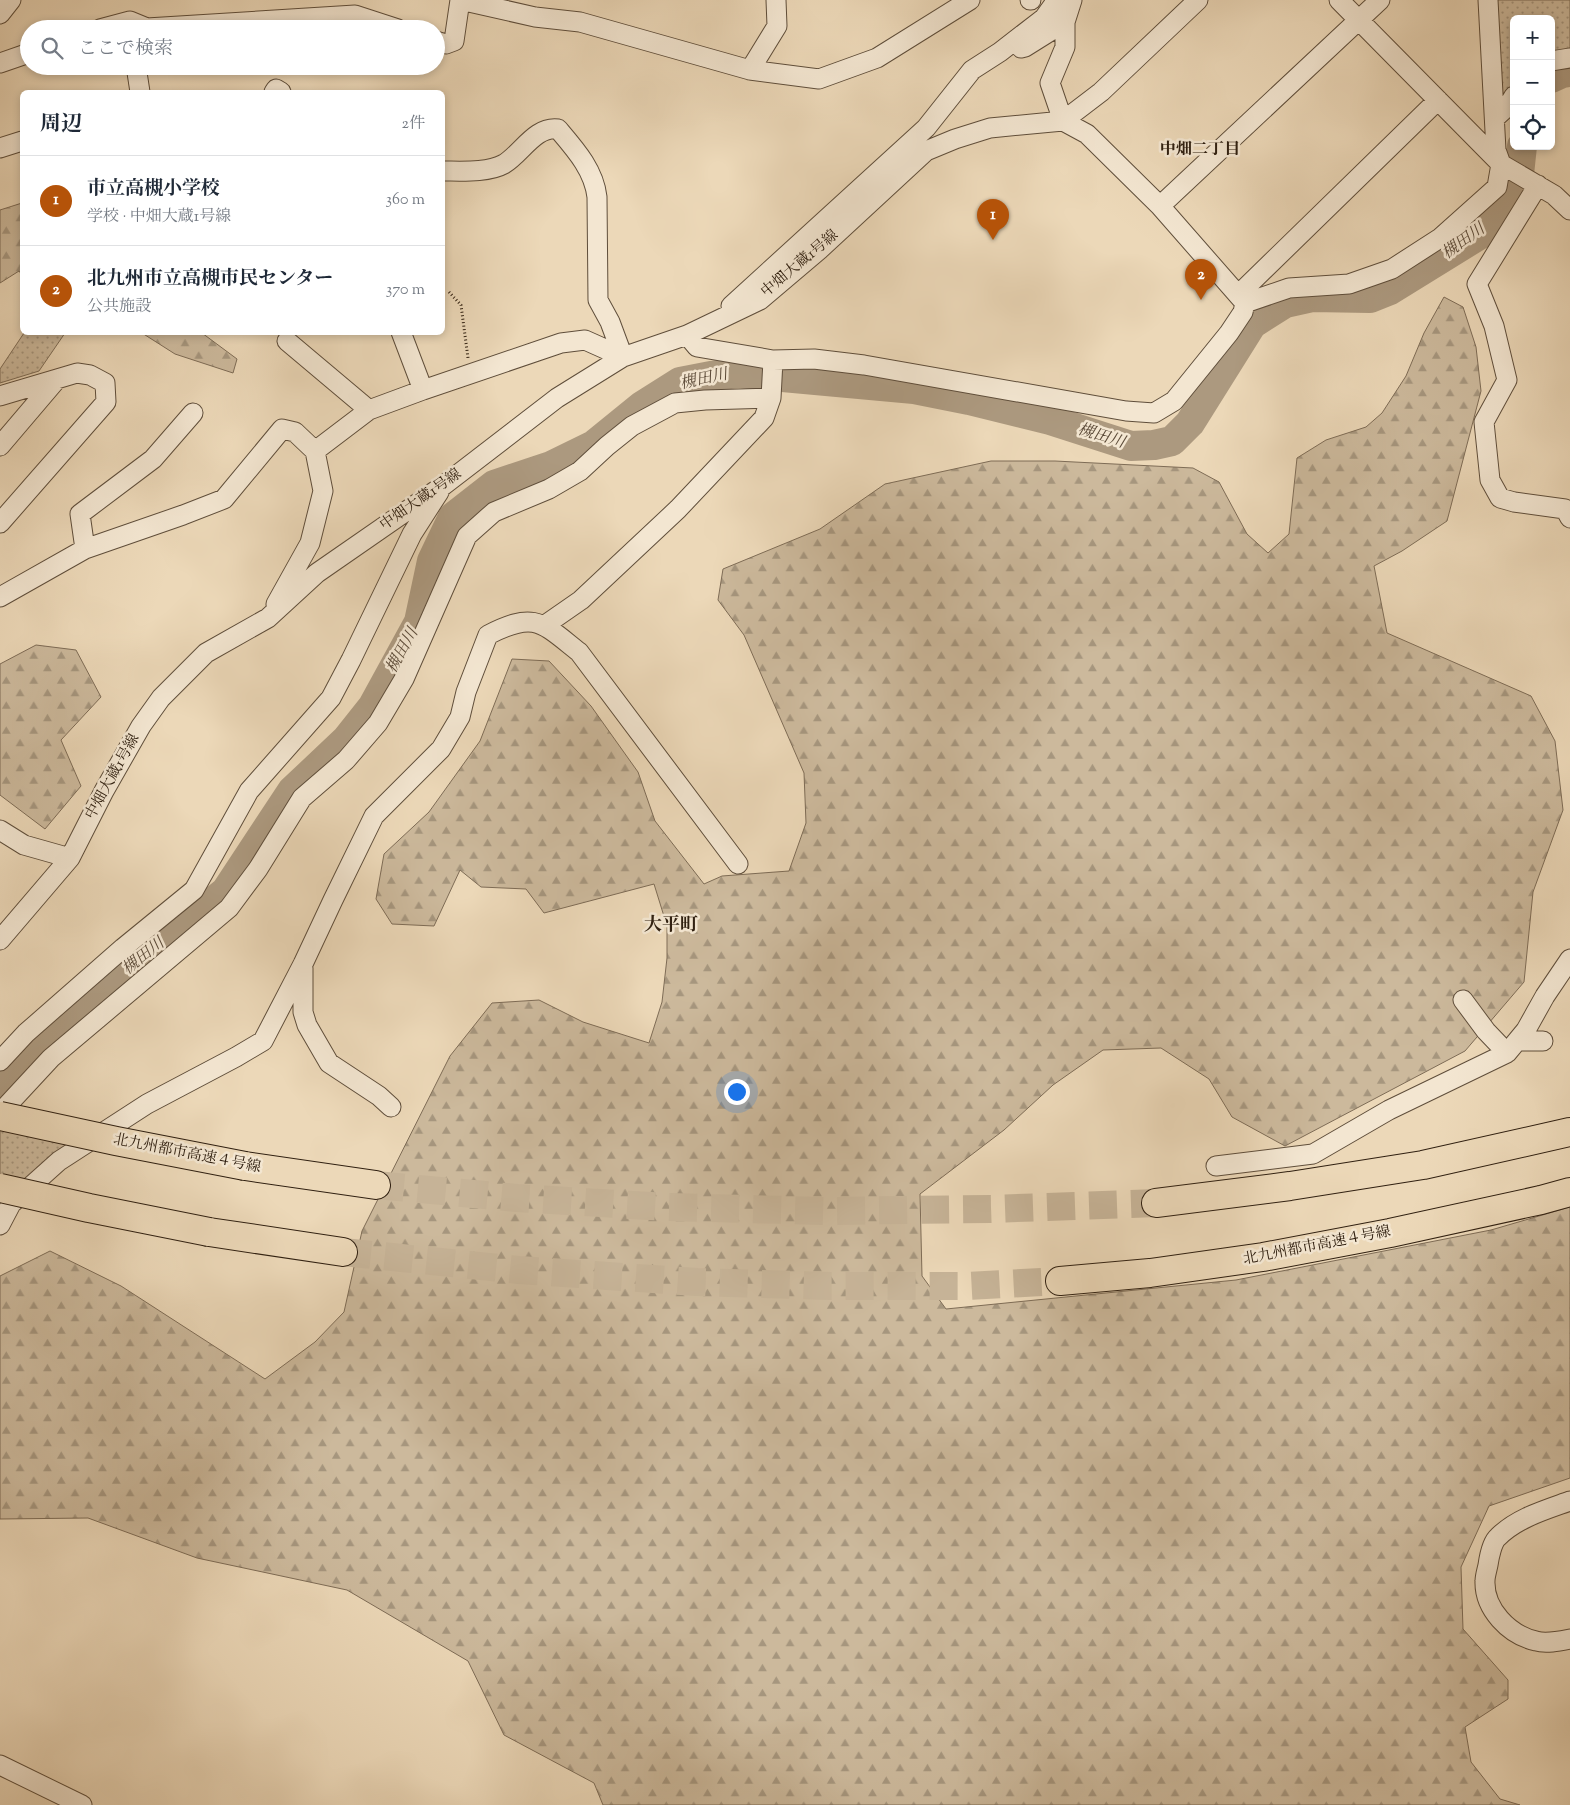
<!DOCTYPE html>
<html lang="ja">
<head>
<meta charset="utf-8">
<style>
  :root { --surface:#fff; --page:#f6f6f7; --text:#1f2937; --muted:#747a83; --line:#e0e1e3; --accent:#b45309 }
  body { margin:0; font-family:"Sorts Mill Goudy","Noto Serif JP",serif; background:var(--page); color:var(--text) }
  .controls { position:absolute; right:15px; top:15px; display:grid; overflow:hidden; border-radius:8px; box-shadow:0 2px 8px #0003 }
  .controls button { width:45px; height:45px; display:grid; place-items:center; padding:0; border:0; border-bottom:1px solid var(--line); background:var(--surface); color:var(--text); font:25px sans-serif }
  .you { position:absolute; left:736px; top:1091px; width:18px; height:18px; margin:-12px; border:4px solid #fff; border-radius:50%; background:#1a73e8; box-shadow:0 0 0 8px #1a73e833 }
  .badge { display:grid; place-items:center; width:32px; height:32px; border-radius:50%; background:var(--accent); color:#fff; font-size:16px; font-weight:700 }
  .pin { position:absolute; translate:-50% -41px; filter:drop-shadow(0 1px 2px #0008) }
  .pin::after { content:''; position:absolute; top:26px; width:18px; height:15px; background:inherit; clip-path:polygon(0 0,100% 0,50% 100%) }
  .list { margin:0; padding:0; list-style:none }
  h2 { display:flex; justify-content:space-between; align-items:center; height:65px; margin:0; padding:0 20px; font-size:21px }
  h2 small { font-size:16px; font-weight:400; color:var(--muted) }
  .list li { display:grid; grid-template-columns:32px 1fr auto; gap:15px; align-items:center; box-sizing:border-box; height:90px; padding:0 20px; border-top:1px solid var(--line) }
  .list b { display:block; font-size:19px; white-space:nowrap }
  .list p { margin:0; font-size:16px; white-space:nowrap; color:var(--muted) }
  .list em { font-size:16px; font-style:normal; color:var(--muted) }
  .icon { flex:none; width:28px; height:28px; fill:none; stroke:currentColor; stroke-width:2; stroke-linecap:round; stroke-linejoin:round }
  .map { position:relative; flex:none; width:1570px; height:1805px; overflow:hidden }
  .search { position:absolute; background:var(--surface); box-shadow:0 2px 8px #0003; left:20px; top:20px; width:425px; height:55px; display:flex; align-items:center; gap:12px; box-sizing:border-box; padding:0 18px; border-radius:28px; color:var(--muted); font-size:19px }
  .panel { position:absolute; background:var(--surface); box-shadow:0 2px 8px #0003; left:20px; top:90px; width:425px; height:245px; border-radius:8px }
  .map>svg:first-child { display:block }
</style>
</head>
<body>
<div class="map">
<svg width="1570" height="1805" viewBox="0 0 1570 1805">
  <defs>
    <pattern id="forest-firs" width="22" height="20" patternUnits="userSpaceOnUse" patternTransform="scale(1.25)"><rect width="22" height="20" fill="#ccb99c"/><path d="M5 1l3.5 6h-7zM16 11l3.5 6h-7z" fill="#a6967e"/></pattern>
    <pattern id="park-dots" width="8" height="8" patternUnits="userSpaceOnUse" patternTransform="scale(1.25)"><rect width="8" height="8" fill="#ccb99c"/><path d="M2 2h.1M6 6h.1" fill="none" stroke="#a6967e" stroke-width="1.8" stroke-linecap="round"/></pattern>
  </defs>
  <rect width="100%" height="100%" fill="#ecd8b8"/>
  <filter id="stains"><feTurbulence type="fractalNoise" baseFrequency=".004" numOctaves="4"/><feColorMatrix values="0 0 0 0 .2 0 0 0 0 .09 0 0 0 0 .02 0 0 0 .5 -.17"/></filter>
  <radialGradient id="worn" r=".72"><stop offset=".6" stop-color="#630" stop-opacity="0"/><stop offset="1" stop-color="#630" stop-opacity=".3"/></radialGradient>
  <path fill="url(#forest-firs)" stroke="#7e6c56" d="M22,203V275L19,271L0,283V210Z
    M1444,297L1463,307L1476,347L1481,391L1447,521L1402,551L1374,566L1387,633L1531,696L1555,741L1563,810L1533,892L1524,982L1465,1051L1285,1146L1232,1117L1209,1079L1161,1048L1103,1050L1053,1085L1004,1130L920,1194L922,1276L946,1309L1236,1280L1491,1230L1570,1207V1478L1489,1506L1461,1567L1463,1629L1508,1680V1699L1465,1727L1471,1762L1500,1799L1520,1805H603L594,1783L504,1735L468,1661L347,1590L197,1558L88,1518L0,1519V1276L50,1251L121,1286L265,1379L315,1342L344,1312L362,1231L450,1056L492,1003L539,1000L583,1022L649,1043L662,1002L667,958V926L654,884L544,913L526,889L481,887L460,870L434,926L392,924L376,899L384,854L429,812L480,741L512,659L549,661L591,706L638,772L655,821L704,884L722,876L789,871L806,823L804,773L744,635L718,600L723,569L820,529L885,484L991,461H1055L1193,468L1219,482L1247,534L1268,553L1289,534L1297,458L1326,440L1366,427L1382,413L1406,376L1424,333Z
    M142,333H202L237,359L233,373L175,354Z
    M36,645L76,650L101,697L61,740L81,786L45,829L0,795V664Z"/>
  <path fill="url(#park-dots)" stroke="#7e6c56" d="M1494,0H1570V54L1551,58V19H1514V89L1499,100Z
    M24,333H65L39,371L0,383V369Z
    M0,1127L74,1146L22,1181L0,1177Z"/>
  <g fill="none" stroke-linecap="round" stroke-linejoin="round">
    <path stroke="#ac997f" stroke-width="30" d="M1551,78L1562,73L1570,72
      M0,1088L85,1005L111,986L226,891L292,791L346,740L373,706L419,622L432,561L453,517L494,485L551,466L594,445L642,406L680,382L711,376L739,373L914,389L969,400L1050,420L1131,446L1154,445L1172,441L1190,423L1252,324L1285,303L1312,297L1370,298L1390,290L1479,235L1517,193L1522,146"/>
    <path stroke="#c6b397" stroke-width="28" stroke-dasharray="28 14" stroke-linecap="butt" d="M376,1185L517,1198L666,1207L827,1211L991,1209L1156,1203
      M343,1252L519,1270L697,1282L831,1286H967L1060,1281"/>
    <g stroke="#5f4e3b" stroke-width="21">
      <path id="minor" d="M1030,0H1031
        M1488,0L1496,150L1501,164L1554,195L1570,210
        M0,14L11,0
        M1065,22V47L1050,83L1063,121L1087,134L1160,206L1245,303
        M100,29L130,21L147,28L355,15L398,29
        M436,41L446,44L454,41L460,0L535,17L580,22L750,70L819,79L877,58L970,0
        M1021,48L1025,47L1065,22L1072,0
        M1551,61L1570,58
        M0,63L29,53
        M136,66L140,92
        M750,70L777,26L776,0
        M274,92L276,89L281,92
        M1495,118L1508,106L1514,96
        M0,148L22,141
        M442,171C461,171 488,173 504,164C522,153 535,126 558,129C575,149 594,170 597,197L598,300L610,322L623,357
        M1538,185L1477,284L1494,326L1507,380L1484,422L1490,480L1500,498L1514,502L1565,509L1570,518
        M1160,206L1380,0
        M1238,295L1438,100
        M1245,303L1289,288L1349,284L1392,269L1440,238L1497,187L1501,164L1339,0
        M731,306L926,128L972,70L1000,52L1044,18L1054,4L1055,0
        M401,332L423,390
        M687,335L697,347L773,360L814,359L864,365L1126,411L1154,413L1174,401L1229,333L1243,312L1245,303
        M287,341L369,410
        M0,396L77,373L90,375L105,383L106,402L0,523
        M0,446L57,379
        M315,451L369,410L423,390L561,343L585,340L623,357
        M85,549L80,514L153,459L193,413
        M0,597L85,549L183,515L224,499L282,429L295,432L315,451L323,491L310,543L276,604
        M545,625L581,600L678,509L764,418L771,398L773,360
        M0,830L24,845L70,858
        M0,940L70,858L104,791L141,726L161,698L206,653L268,618L317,573L444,485L557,398L623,357L687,335L760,300L819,250L926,151L955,139L990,128L1063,121L1101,92L1198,0
        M303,968V1012L307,1025L329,1063L379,1096L391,1107
        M1463,1000L1486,1031L1507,1053L1526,1030L1545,996L1570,959
        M1517,1041H1543
        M0,1061L26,1033L123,948L194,890L249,791L331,698L351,660L412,534L439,492
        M0,1113L51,1058L229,908L258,869L302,798L346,760L378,723L404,679L467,536L494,512L549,489L580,471L607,446L632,426L675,403L705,400L771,398
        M1216,1166L1313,1154L1389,1110L1507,1053
        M0,1225L11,1204L59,1161L147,1104L236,1057L263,1041L303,964L333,900L374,816L441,749L460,717L466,692L488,635C535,611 541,622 579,652L738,864
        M1570,1501C1545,1510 1517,1518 1498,1537C1492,1542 1489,1558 1488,1565C1487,1570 1485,1576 1485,1581C1484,1609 1509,1635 1536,1641C1546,1644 1560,1641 1570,1639
        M0,1765L82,1805"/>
    </g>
    <g stroke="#302011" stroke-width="30">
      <path id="highway" d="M245,1166L376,1185
        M1156,1203L1290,1186L1423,1165L1570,1132
        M209,1232L343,1252
        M1060,1281L1150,1273L1263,1257L1390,1233L1541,1200L1570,1192"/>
    </g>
    <path stroke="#302011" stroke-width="3" stroke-dasharray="1 2.5" stroke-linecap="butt" d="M449,292L461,305L468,358"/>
    <use href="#minor" stroke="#f3e6d1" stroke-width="19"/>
    <use href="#highway" stroke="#ecd8b8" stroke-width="28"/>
    <g stroke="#302011" stroke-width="30" stroke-linecap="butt">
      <path id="highway-bridge" d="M0,1116L116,1141L245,1166
        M0,1188L89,1208L209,1232"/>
    </g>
    <use href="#highway-bridge" stroke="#ecd8b8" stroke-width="28"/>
  </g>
  <g text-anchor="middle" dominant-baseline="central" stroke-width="5" stroke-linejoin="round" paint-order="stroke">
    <g font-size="15" fill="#302011" stroke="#f3e6d1">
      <text transform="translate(800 264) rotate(-40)">中畑大蔵1号線</text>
      <text transform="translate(421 500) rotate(-35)">中畑大蔵1号線</text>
      <text transform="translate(113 777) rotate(-61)">中畑大蔵1号線</text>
      <text transform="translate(187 1154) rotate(11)">北九州都市高速４号線</text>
      <text transform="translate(1317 1246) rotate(-11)">北九州都市高速４号線</text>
    </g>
    <g font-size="16" font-weight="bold" fill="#302011" stroke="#f3e6d1">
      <text x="1200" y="150">中畑二丁目</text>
    </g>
    <g font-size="16" font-style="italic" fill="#5b4a38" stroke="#f3e6d1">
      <text transform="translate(1464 242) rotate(-36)">槻田川</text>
      <text transform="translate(704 380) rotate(-12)">槻田川</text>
      <text transform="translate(1101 437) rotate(17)">槻田川</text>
      <text transform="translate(403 651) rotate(-61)">槻田川</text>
      <text transform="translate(144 957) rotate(-39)">槻田川</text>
    </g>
    <g font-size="18" font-weight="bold" fill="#302011" stroke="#f3e6d1">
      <text x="671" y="926">大平町</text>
    </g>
  </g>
  <rect width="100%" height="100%" filter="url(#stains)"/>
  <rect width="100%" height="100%" fill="url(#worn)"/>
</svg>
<div class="controls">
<button>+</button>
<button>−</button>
<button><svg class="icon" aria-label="locate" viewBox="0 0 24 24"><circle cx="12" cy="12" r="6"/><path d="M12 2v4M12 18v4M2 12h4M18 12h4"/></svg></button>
</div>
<div class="you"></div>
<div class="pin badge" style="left:993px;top:240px">1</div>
<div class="pin badge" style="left:1201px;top:300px">2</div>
<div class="search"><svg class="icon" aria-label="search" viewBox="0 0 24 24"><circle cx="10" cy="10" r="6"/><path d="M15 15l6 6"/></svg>ここで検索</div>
<section class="panel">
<h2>周辺<small>2件</small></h2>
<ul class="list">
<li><span class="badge">1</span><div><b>市立高槻小学校</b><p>学校 · 中畑大蔵1号線</p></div><em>360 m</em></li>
<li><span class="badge">2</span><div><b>北九州市立高槻市民センター</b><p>公共施設</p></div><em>370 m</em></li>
</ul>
</section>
</div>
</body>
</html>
